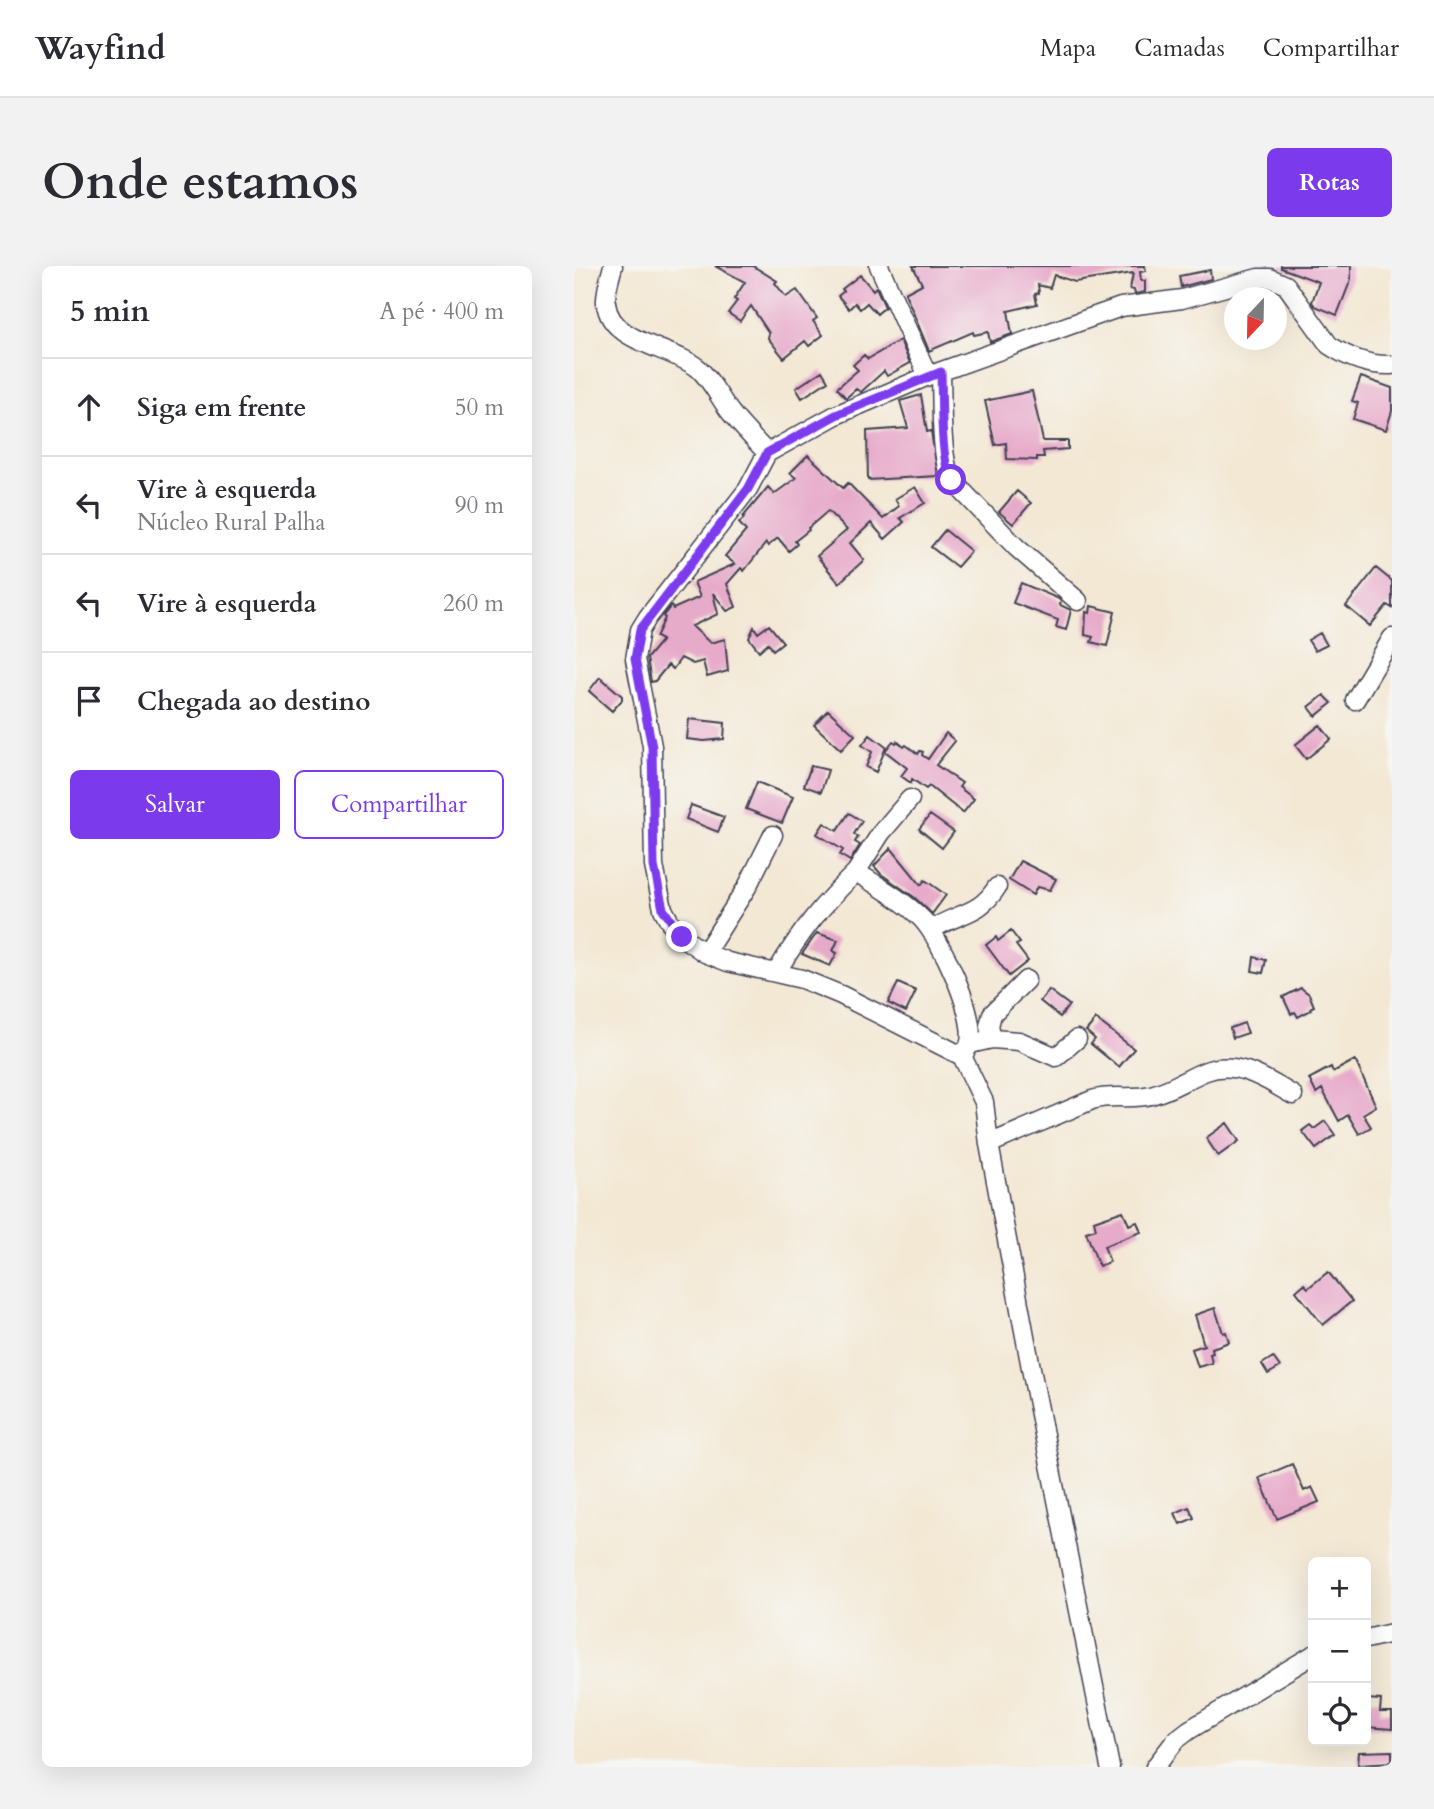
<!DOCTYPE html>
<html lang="pt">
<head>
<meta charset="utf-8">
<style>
  :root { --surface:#fff; --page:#f2f2f3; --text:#2b2b33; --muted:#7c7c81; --line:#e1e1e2; --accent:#7c3aed }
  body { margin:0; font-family:Cardo,serif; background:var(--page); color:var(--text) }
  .controls { position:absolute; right:21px; bottom:21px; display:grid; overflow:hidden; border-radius:10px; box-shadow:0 7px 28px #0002 }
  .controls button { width:63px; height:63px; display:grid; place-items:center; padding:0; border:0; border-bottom:2px solid var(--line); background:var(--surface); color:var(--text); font:35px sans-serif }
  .compass { position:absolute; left:650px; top:21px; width:63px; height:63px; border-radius:50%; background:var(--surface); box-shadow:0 7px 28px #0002; rotate:202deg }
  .stop { position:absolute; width:21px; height:21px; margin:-16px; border:5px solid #7c3aed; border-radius:50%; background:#fff }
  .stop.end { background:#7c3aed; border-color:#fff; box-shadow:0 2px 7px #0008 }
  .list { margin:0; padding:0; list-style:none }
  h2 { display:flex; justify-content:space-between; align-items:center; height:91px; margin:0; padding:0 28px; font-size:30px }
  h2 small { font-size:23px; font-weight:400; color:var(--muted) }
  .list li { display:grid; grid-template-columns:46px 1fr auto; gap:21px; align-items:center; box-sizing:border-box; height:98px; padding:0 28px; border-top:2px solid var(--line) }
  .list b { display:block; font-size:26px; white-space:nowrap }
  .list p { margin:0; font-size:23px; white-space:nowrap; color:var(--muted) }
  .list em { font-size:23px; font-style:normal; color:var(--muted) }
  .actions { display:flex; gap:14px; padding:21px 28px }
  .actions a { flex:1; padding:16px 0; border:2px solid var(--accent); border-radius:10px; text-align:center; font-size:24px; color:var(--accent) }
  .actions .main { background:var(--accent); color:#fff }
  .icon { flex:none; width:38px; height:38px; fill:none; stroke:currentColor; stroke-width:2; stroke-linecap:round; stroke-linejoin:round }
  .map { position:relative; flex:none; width:818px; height:1501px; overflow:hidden; border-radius:10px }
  header { display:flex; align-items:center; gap:42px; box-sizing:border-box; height:98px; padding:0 35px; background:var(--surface); border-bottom:2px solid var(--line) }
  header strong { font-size:33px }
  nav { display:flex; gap:38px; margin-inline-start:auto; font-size:24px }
  .intro { display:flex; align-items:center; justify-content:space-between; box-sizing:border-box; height:168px; padding:0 42px }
  h1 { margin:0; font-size:49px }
  .button { padding:18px 32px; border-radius:10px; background:var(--accent); color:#fff; font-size:24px; font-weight:700 }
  main { display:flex; gap:42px; padding:0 42px }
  aside { flex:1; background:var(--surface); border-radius:10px; box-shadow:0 7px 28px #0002 }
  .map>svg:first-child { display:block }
</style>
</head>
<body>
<header>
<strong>Wayfind</strong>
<nav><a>Mapa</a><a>Camadas</a><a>Compartilhar</a></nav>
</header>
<div class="intro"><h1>Onde estamos</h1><a class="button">Rotas</a></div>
<main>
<aside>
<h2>5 min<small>A pé · 400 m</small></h2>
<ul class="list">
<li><svg class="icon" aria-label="ahead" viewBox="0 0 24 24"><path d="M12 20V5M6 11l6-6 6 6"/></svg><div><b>Siga em frente</b></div><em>50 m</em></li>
<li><svg class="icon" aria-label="left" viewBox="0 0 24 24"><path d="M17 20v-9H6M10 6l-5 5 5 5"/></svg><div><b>Vire à esquerda</b><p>Núcleo Rural Palha</p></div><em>90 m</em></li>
<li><svg class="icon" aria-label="left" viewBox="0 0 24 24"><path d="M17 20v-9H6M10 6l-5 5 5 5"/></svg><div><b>Vire à esquerda</b></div><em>260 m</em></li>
<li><svg class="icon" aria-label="arrive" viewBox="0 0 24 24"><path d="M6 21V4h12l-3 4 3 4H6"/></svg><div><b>Chegada ao destino</b></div></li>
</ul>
<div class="actions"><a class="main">Salvar</a><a>Compartilhar</a></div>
</aside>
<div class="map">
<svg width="818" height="1501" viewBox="0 0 818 1501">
  <rect width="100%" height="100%" fill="#f6f6f2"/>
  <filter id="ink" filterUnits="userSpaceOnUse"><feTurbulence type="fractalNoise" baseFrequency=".0143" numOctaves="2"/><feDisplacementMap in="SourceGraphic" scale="14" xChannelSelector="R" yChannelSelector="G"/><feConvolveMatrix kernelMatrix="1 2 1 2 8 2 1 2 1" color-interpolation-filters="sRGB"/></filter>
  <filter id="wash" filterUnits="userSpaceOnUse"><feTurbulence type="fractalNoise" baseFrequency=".00686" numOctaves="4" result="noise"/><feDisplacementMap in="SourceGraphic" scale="28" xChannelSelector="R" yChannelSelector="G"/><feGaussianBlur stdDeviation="1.57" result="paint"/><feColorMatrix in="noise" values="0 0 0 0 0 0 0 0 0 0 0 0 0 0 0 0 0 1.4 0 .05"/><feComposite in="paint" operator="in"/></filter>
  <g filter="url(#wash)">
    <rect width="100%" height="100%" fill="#f3e8d4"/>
    <g id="blocks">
      <path fill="#e7abca" d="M141,0H179L203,15L201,17L212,31L223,24L243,52L239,55L249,69L235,80L231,75L210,92L194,72L195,67L177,40L166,55L154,47L163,35L160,33L171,16Z
        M339,0H571L572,5L566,6L567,15H571V26L561,28L560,24L556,23L559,7L501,16L480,9L476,22L464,19L465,27L461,28L463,38L434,45L438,68L416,76L414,66L400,69L399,66L355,85L331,27L348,18Z
        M707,0H777V13L763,49L741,40L738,36L745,16L707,2Z
        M636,4L637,13L607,21L605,10Z
        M286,9L299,24L302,21L311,41L303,48L293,37L286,43L281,37L275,43L264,30L270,25L268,23Z
        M326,74L336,97L313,110L310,105L287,126L282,123L272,132L263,122L284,104L279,99L290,89L294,93Z
        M248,105L254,115L228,132L222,122Z
        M787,111L818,122V145L812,164L779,153L784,137L778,135Z
        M458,125L469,175H494V183L469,185L470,191H463V194L433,193L432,177L421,179L411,135Z
        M347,129L353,166L357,165L364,210L294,214L293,165L334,162L326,135Z
        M234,189L269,222L274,217L309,253L325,240L321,233L341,221L351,237L326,252L330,256L311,273L297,257L276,277L290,294L265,317L243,290L273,264L254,245L234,262L235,264L221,275L223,278L215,285L204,272L194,280L192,277L170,305L167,302L153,318L162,341L153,345L139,327L144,348L118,360L136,377L151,373L154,405L133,411L129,395L119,398L107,392L99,403L94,399L81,415L77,416L73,392L88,374L82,371L91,352L89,350L97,340L99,343L126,331L120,316L161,298L151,290L172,265L165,257L170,252L169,251L194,221L200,228L222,212L216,207Z
        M443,225L457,237L439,258L425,246Z
        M371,264L397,285L383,301L357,281Z
        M802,302L818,315V342L813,339L796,360L772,340Z
        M447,317L483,332L487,335L486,339L497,344L492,364L482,361L484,354L439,337Z
        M517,340L541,346L533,380L517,376L519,371L511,369L512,346L516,347Z
        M195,359L209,376L199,384L194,377L185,385L175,372L180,361L184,367Z
        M746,367L753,379L741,385L734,374Z
        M26,411L48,430V434L38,445L15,425Z
        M750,429L758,437L742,450L735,441Z
        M254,444L281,469L267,484L240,459Z
        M115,453L151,457L150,473L130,475L113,473Z
        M746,459L757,473L732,493L721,479Z
        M372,467L381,475L362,499L388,517L385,521L400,533L389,547L355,520L352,523L338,513L337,517L327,510L333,502L311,485L319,475L322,477L323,475L330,481L332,479L344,488L346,485L349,486L348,489L354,493Z
        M296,469L312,481L302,506L292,501L298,486L288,479Z
        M237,500L254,504L247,526L230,520Z
        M183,516L219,531L208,557L172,543Z
        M117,539L150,551L144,566L112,553Z
        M275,547L288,555L280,568L284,571L281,576L286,579L276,595L266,589L269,584L243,568L250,557L263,565Z
        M356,549L380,566L368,582L345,563Z
        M317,582L347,619L351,614L372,629L358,648L340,631L307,608L300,600Z
        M446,595L482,613L476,624L463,621L459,629L435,614Z
        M437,665L446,677L442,679L454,695L435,710L412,679L422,671L424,675Z
        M243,667L264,674L259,685L263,687L256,700L228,688Z
        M680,691L692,694L689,707L678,705Z
        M324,717L342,725L332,746L314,737Z
        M727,722L735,728L740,740L736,742L737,744L724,751L721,746L717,748L709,731Z
        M475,724L495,739L486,751L466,735Z
        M522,753L560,783L545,801L517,778L521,773L512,765Z
        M670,757L674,767L659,772L656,762Z
        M781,794L802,840L789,848L797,861L785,868L774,849L765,855L748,823L742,827L735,813L757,801L759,806Z
        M751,855L761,869L742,883L728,865L736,859L740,863Z
        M653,857L665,875L644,890L632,872Z
        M549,945L555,959L563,956L567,966L530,980L536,996L525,1000L512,966L522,963L520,955Z
        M754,1006L778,1035L749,1059L722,1025L730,1018L734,1022Z
        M641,1042L649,1067L652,1066L655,1076L638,1082L639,1087L636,1088L638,1097L624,1101L618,1083L630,1079L621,1049Z
        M699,1091L706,1101L694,1108L688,1098Z
        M718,1198L730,1225L738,1221L745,1236L703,1253L685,1212Z
        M615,1241L620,1252L606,1258L601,1247Z
        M792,1433L807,1434L806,1446H818V1463L792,1461Z
        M818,1485V1496L784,1498L785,1486Z"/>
    </g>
  </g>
  <g filter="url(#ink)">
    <use href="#blocks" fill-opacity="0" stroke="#414052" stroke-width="2"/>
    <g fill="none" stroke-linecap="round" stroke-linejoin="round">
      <g stroke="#414052" stroke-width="21">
        <path id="minor" d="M39,0C36,12 31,26 32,37C36,78 100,81 125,103C138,115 146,133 157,147C168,161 181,174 193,187
          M305,0L354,110
          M367,106C368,134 366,190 377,213L442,281L504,335
          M193,187L174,223L74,351L66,364L61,393L78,480L80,600L89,643L97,658L108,671L131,687L154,696L228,713L267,729L388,790L410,836L415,878L460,1118L536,1501
          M193,187L262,149L354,110L510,54L547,41L608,33L684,12H696L712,19L755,79C773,91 796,100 818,99
          M781,434L818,372
          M336,533L307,567L282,606C304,620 330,635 348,653C367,673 402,749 396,776C395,781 391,786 388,790
          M357,664C384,646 405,650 423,621
          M131,687L173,621L199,569
          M202,707C227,665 247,640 282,606
          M418,773L415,760L418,748L452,714
          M396,778L418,773L445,775L482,791L503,773
          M415,878L518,834C537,828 557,834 577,829C597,824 614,812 632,805C663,793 693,814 719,829
          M792,1373L818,1367
          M581,1501L602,1474L615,1464L739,1389"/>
      </g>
      <use href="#minor" stroke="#fff" stroke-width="18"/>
    </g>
  </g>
  <g fill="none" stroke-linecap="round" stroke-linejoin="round" filter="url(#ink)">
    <path stroke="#7c3aed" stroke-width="9" d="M108,671L89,643L80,600L78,481L61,393L66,364L174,223L193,187L262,149L367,106C368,133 366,191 377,214"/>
  </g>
</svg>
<div class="controls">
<button>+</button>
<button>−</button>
<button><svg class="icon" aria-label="locate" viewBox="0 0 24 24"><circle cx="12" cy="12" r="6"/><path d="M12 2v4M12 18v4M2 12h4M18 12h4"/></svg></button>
</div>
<svg class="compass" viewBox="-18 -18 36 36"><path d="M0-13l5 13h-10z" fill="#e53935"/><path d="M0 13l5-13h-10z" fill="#7c7c81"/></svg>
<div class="stop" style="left:377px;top:214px"></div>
<div class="stop end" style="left:108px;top:671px"></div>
</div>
</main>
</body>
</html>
